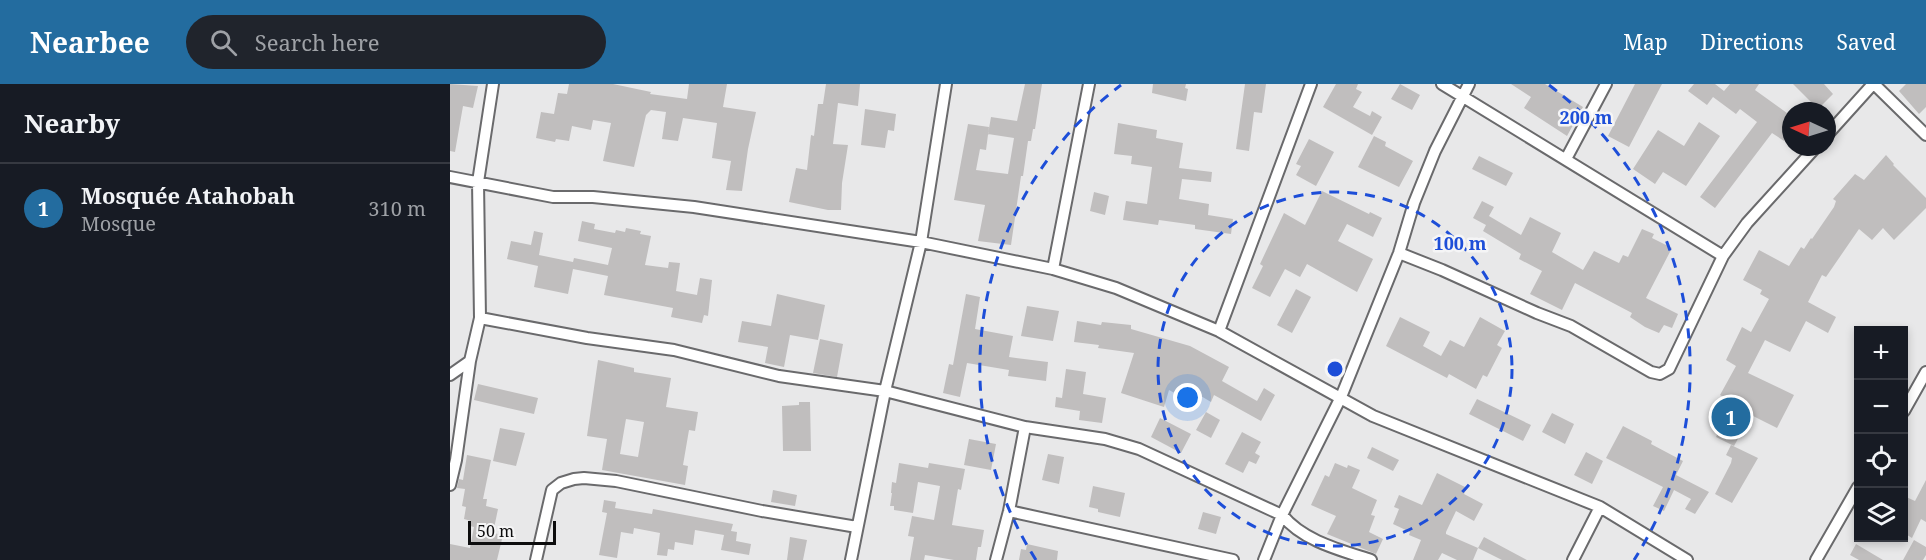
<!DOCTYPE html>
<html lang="en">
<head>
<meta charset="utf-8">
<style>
  :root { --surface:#171b24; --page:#20242c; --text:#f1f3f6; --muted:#9ea1a6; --line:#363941; --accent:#236c9f }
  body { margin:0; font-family:"Noto Serif",serif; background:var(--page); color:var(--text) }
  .controls { position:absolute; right:18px; bottom:18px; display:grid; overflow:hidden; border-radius:0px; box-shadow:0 3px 9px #0003 }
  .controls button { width:54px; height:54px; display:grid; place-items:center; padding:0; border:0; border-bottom:2px solid var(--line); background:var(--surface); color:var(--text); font:30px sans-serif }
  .compass { position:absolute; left:1332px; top:18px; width:54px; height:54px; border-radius:50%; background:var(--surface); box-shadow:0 3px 9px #0003; rotate:274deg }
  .scale { position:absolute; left:18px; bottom:15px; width:88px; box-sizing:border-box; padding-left:6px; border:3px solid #0d0d0e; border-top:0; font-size:16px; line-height:21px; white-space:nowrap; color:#0d0d0e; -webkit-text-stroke:4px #f5f5f6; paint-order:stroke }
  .you { position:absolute; left:738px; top:314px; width:21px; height:21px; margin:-15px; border:4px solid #fff; border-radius:50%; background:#1a73e8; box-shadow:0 0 0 9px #1a73e833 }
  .badge { display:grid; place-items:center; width:39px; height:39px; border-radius:50%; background:var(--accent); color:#fff; font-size:20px; font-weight:700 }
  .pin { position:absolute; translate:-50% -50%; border:3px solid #fff; box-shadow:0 2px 6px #0006 }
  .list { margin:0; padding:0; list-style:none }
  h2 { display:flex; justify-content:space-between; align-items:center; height:78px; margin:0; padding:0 24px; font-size:26px }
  h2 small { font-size:20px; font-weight:400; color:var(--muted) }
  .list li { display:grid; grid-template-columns:39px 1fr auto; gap:18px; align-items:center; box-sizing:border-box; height:90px; padding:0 24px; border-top:2px solid var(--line) }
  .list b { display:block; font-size:22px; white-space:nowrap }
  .list p { margin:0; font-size:20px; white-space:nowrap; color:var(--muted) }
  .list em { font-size:20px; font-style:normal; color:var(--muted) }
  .icon { flex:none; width:33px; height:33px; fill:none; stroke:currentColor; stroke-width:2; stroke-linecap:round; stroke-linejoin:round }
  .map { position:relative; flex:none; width:1476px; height:476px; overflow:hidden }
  header { display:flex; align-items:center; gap:36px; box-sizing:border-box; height:84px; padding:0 30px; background:var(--accent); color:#fff }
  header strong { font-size:28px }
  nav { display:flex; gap:33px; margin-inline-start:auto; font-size:21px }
  .search { width:420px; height:54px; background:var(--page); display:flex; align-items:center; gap:15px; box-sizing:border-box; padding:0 21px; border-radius:33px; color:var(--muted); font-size:22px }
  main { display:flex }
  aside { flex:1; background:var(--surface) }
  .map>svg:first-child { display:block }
</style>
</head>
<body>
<header>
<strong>Nearbee</strong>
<div class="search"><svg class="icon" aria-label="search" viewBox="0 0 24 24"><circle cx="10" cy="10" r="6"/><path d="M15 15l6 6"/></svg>Search here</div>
<nav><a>Map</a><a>Directions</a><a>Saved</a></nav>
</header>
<main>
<aside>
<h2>Nearby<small></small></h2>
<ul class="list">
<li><span class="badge">1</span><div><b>Mosquée Atahobah</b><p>Mosque</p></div><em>310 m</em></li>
</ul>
</aside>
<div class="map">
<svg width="1476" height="476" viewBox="0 0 1476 476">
  <rect width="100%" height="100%" fill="#e8e8e9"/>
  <path fill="#c0bebe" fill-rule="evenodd" d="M0,0L28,2L23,24L13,22L5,68L0,67Z
    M119,0H163L201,8L200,10L237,15L239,0H277L273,23L306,28L298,65L292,107L276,106L281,77L262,74L267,39L233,34L228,57L212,55L216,28L201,26L196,31L184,83L153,77L161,39L143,36L141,46L122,42L119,57L106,55L105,58L86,54L91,28L104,30L108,9L117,10Z
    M376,0H410L408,22L388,19L383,60L398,61L392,99L391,126H378L339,118L346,84L357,86L361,51L364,52L368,20H373Z
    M575,0H592L585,45H583L581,57H578L573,92H571L561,161L528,157L535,121L504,116L518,40L539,43L536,66L530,65L526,86L558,90L564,54L538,50L541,33L567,37Z
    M703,0H736L735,4L738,5L736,17L702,9Z
    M795,0H816L812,29L804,28L799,67L786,65Z
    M886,0H908L906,5L912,8L903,23L920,32L922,27L932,33L922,51L873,23Z
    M950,0L970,11L962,26L941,15Z
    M1061,0H1095L1133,23L1117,52L1074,24L1081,13Z
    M1185,0H1212L1179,63L1158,52Z
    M1244,0H1265L1274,7L1280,0H1309L1305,6L1341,32V48L1334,57L1322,49L1265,124L1250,113L1307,38L1290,25L1286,30L1263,13L1257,21L1238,7Z
    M1343,0H1374L1383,10L1368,25Z
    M1456,0H1476V23L1469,30L1449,7Z
    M415,25L446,30L444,47L438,46L435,64L411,61Z
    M1249,38L1270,52L1236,102L1213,88L1205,100L1183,85L1208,46L1234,62Z
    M668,39L707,46L706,54L733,59L729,84L762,88L761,98L732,95L729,115L759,120L758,131L783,135L781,150L745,145V141L709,136L708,141L673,136L676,117L697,120L702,83L681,80L682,72L664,70Z
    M924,52L936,58L935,62L963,77L949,103L908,83Z
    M859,55L884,68L866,102L846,91L851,82L846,80Z
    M1436,71L1444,80L1443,81L1476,114V124L1444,156L1433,144L1422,156L1409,145L1376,193L1372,191L1358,218L1386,233L1378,249L1356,237L1340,268L1315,256L1298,289L1344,311L1327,344L1301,331L1284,362L1266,353L1284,319L1270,311L1286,282L1276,276L1292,243L1301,248L1319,215L1310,210L1312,206L1293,196L1309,166L1339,182L1351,163L1354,165L1361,154L1362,155L1384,123L1386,117L1383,115L1405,90L1414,96Z
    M1029,72L1063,89L1056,102L1022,85Z
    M872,107L919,130L920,128L932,134L923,153L897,140L888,157L923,175L907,208L857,180L850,193L835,185L820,213L802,204L813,182L810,180L834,129L855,141Z
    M644,108L659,112L655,131L640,127Z
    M1032,117L1044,123L1039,132L1071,151L1080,133L1111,149L1102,168L1133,186L1144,167L1169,179L1173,171L1178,173L1192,145L1204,150L1202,154L1222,164L1196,214L1228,230L1222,244L1214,241L1209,249L1195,243L1180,233L1182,229L1125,199L1112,226L1080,210L1092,187L1069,175L1071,170L1033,147L1036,141L1023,134Z
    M132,137L145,140L144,145L165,149L166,146L175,148L176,144L191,147L190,150L201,152L195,181L218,184L219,178L230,179L226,207L247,211L250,194L262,196L258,232L254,231L252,239L221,233L223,224L154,211L158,192L123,185L118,210L84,203L88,182L57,175L61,157L81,161L84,147L93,149L89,171L123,178L124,174L158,181L162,164L128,157Z
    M846,205L861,213L842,249L827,241Z
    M327,210L375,221L368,256L340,251L334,283L315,279L318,263L288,258L292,237L321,242Z
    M516,210L530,213L525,245L563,252L559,273L598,278L596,297L558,292L559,286L517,279L510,313L493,309L499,280L503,281Z
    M577,222L609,227L603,257L571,252Z
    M950,233L980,248L973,262L991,272L1000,256L1014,263L1030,233L1055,247L1047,261L1052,264L1037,293L1033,291L1026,305L999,290L997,294L936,262Z
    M627,237L651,241L652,238L681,241V245L740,262L779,283L772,297L807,317L814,304L825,311L811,337L764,311L761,318L739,305L734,314L719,306L714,323L671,309L684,269L648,264L649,261L624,258Z
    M370,255L393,260L387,293L363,289Z
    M148,276L184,284V288L221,294L216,323L248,328L245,347L239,346L233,381L238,382L235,401L152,386L157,355L137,352ZM176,335L194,338L188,373L170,370Z
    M616,285L636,288L633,310L656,314L652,339L629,336L630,327L605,323L606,313L612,314Z
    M28,300L88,314L84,330L24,316Z
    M1027,315L1081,341L1073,357L1019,330Z
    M349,318H360L361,367H333L332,322L349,321Z
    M756,328L770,336L761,354L746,346Z
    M1102,329L1124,340L1115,360L1092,348Z
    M710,334L741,350L731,369L701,353Z
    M1173,342L1202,357L1201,360L1233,377L1226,391L1259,408L1245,430L1235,425L1241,415L1224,406L1214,427L1203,422L1213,403L1156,374Z
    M50,344L75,349L66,382L43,377Z
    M792,348L811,358L805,369L810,372L806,380L799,377L793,389L775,380Z
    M519,355L546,360L541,386L514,381Z
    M1281,361L1308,374L1282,419L1265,410L1281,379L1282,374L1276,371Z
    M922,363L949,376L943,387L917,374Z
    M1136,368L1153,377L1142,400L1124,391Z
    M598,370L614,373L609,400L592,396Z
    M17,371L41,376L33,415H37L36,422L48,425L43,449L53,451L47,476H0V460L20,464L24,443L20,442L21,437L14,435L16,423L12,422L15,405L7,404L9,395L13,396Z
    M449,379L478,384L479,379L515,385L511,406L508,405L502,441L534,446L531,463H528L526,476H504L475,471L474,476H460L464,453L458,452L462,432L484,436L490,402L468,398L463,429L444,426V422H440L442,409H441L442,398L446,399Z
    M885,379L897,384L898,381L910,386L902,404L927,416L921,431L925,432L919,448L933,455L926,470L877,450L886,432L861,421L875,391L879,393Z
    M987,389L1017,404L1014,410L1033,420L1024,437L1006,427L996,448V450L1028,464L1023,476H1007L992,469L988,476H963L971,456L959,451L960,448L943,440L949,425L944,423L949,411L972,421Z
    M1476,396V438L1471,435L1462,454L1454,449V412L1465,417Z
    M643,402L675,409L670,433L648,428V425L639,423Z
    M323,406L347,411L345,422L321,418Z
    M154,416L166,418L165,424L202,430L203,425L283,440L281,447L287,448L286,457L301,460L299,471L271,466L274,451L245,446L243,461L225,458L224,466L218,465L217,472L207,471L210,449L184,444L183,450L171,448L167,474L149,471L157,429L152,428Z
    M753,428L771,433L766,450L748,445Z
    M340,453L357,456L353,476H337Z
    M1034,453L1077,476H1052L1028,464Z
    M1464,456L1476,463V471L1473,476H1453Z
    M577,460L608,467L607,476H569L571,465L576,466Z
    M1406,460L1433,476H1409L1400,471Z"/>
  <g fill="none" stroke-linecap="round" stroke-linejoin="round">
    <g stroke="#6a6a6c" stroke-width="14">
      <path id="minor" d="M992,0L1273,172
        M1424,0L1476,51
        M1377,51L1423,0
        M1116,75L1156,0
        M0,93L103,113H143L244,123L471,158L603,185L666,204L769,247L923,332L1150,423L1237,476
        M949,169L992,186L1087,229L1121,242L1201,288L1210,290L1219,285L1273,172L1297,139L1366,63
        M603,185L639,0
        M30,234L137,254L224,266L329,292L435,307L575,343L655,355L689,365L832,431C853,457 890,466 921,476
        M769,247L861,0
        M0,291L20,277
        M1454,327L1476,288
        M0,401L6,376L20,277L30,234L28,98L43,0
        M559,427L783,476
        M86,476L102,406L111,399L124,395L134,394L166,397L312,427L407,443
        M401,476L435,307L471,158L496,0
        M546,476L559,427L575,343
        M814,476L832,431L891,313L949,169L964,119L985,67L1019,0
        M1123,476L1150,423
        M1366,476L1408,403"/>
    </g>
    <use href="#minor" stroke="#fff" stroke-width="10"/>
  </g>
  <g fill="none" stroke="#1d4ed8" stroke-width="3" stroke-dasharray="10 8">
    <circle cx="885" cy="285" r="177"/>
    <path d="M586 476A355 355 0 0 1 671 1M1099 1A355 355 0 0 1 1184 476"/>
  </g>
  <circle cx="885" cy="285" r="9" fill="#1d4ed8" stroke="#f5f5f6" stroke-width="3"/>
  <g font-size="18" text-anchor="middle" font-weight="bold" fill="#1d4ed8" stroke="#f5f5f6" stroke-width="5" stroke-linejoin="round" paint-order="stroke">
    <text x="1136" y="40">200 m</text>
    <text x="1010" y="166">100 m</text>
  </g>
</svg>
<div class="controls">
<button>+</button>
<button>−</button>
<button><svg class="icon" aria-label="locate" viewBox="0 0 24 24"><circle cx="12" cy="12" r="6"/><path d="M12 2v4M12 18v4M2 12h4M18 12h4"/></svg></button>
<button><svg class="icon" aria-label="layers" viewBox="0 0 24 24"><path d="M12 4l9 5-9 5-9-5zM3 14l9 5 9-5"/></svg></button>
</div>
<svg class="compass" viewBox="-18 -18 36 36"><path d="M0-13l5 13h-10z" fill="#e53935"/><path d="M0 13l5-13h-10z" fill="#9ea1a6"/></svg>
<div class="scale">50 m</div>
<div class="you"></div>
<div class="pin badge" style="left:1281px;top:333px">1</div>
</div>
</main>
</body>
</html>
